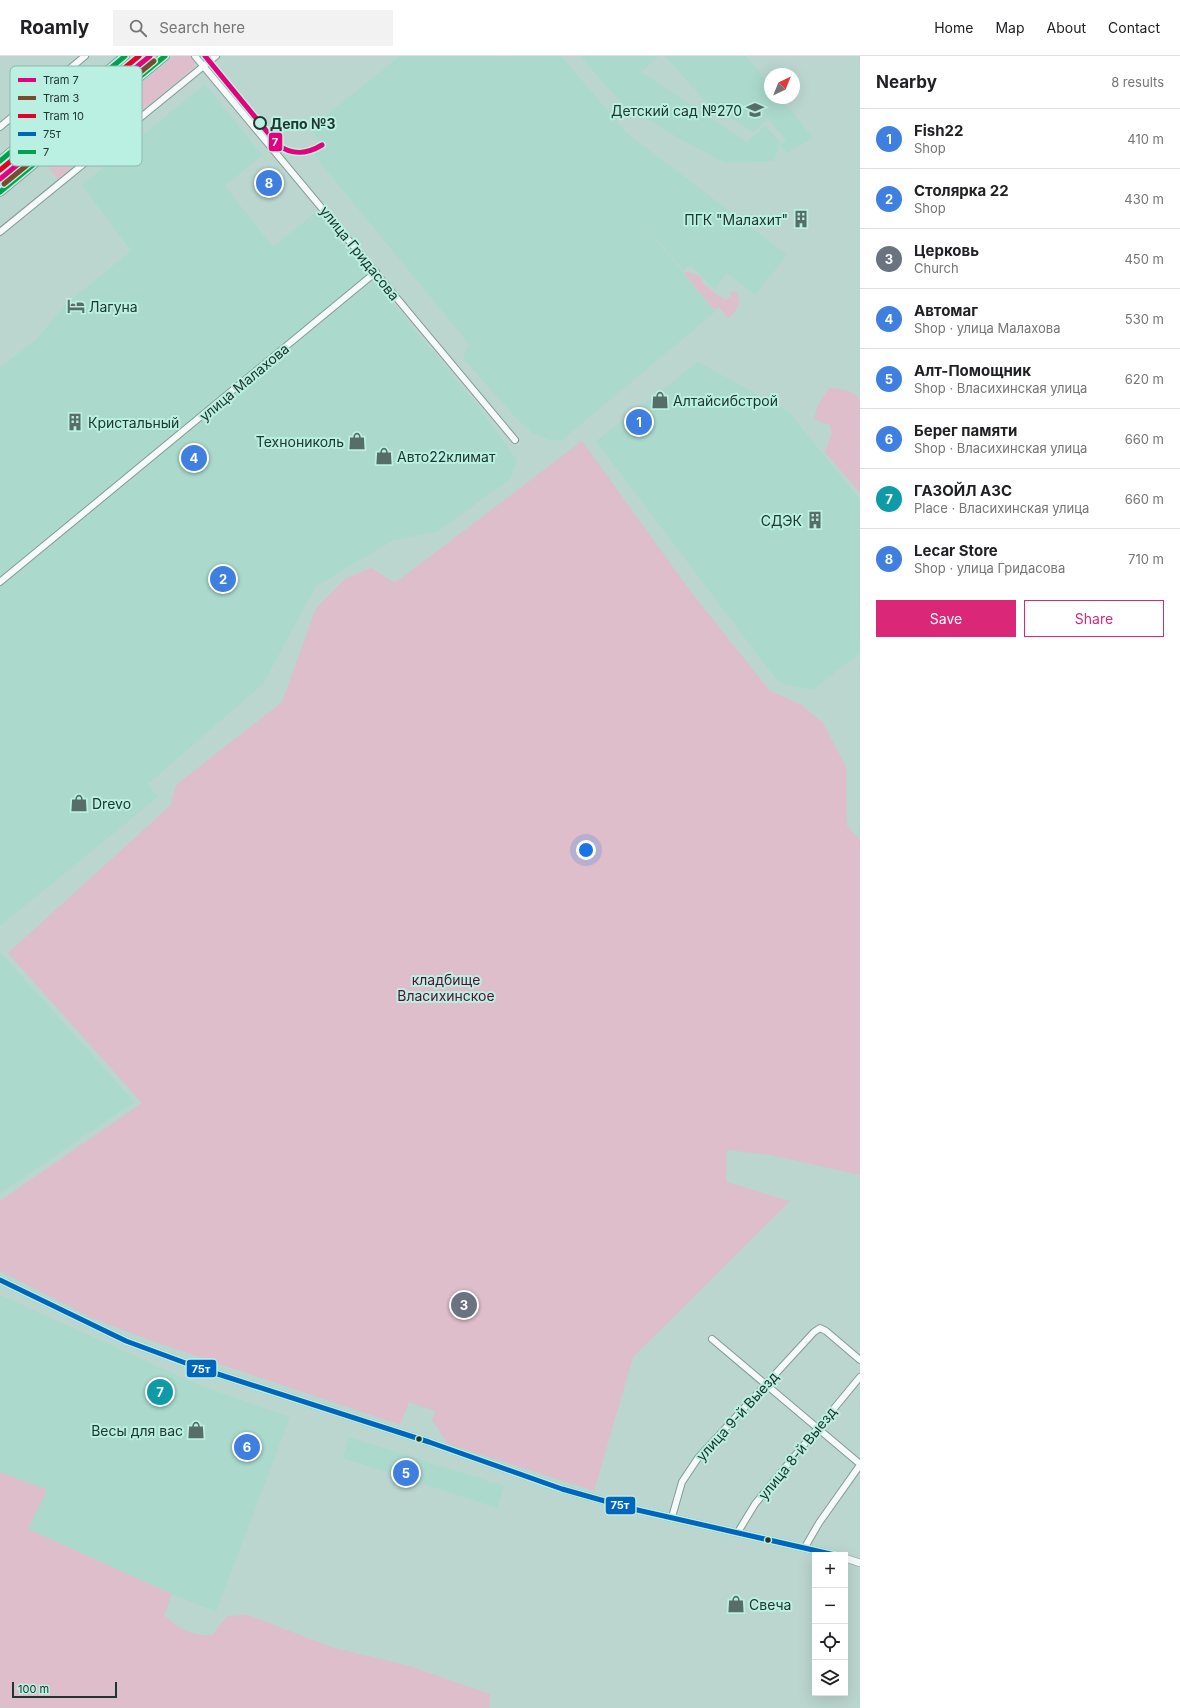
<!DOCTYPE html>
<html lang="en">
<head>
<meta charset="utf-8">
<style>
  :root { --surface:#fff; --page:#f2f2f2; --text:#202124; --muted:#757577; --line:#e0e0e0; --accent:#db2777 }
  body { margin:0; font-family:Inter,sans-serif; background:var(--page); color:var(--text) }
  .controls { position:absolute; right:12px; bottom:12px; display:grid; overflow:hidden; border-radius:0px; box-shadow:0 4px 16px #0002 }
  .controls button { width:36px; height:36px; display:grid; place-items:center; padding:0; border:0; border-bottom:1px solid var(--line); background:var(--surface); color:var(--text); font:20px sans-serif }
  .compass { position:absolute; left:764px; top:12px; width:36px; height:36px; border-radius:50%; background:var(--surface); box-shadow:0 4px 16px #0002; rotate:43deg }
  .scale { position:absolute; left:12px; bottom:10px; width:105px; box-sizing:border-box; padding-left:4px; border:2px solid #203630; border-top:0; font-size:11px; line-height:14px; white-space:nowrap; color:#203630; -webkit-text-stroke:3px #baf0e1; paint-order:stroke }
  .you { position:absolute; left:586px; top:794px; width:14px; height:14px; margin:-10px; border:3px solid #fff; border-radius:50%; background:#1a73e8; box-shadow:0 0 0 6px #1a73e833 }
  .badge { display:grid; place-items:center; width:26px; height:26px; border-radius:50%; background:var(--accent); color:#fff; font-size:13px; font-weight:700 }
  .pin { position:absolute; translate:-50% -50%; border:2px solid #fff; box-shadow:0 1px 4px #0006 }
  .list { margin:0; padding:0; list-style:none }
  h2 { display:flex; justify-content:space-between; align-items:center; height:52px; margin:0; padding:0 16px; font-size:17px }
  h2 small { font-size:13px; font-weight:400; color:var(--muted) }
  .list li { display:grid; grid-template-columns:26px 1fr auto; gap:12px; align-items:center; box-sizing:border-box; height:60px; padding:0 16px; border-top:1px solid var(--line) }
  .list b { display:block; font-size:15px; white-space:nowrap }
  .list p { margin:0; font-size:13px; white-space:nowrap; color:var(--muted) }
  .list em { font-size:13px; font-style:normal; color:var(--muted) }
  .actions { display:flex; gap:8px; padding:12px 16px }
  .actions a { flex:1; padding:9px 0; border:1px solid var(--accent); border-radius:0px; text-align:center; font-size:14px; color:var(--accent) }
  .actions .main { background:var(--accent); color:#fff }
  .icon { flex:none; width:22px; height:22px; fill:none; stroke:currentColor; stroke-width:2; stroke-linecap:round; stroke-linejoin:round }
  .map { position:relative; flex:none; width:860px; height:1652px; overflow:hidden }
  header { display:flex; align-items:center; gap:24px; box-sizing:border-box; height:56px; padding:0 20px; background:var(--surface); border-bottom:1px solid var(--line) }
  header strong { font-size:19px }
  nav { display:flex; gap:22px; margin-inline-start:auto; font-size:14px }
  .search { width:280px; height:36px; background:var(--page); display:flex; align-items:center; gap:10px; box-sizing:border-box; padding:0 14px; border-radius:0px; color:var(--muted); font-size:15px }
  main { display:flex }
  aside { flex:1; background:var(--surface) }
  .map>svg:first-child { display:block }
</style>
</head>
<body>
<header>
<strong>Roamly</strong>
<div class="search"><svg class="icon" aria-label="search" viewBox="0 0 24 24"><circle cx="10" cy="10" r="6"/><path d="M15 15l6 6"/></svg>Search here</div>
<nav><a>Home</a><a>Map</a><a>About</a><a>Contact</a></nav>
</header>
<main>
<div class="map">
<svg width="860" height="1652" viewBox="0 0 860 1652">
  <rect width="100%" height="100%" fill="#bad6ce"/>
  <path fill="#abdacd" d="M400,0H506L557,62L507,0H561L627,77L787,199L755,239L727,217L714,233L690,209L683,214L626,147L715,256L562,384H549L533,377L518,364L463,302L469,288L314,99L324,91L310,72Z
    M580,0H659L641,16L747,86L765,70L780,86L774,105L725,107L684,85L623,49Z
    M665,0H746L770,29V42H781L813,82L787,97L780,90L786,84L768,63L753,76L705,45Z
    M205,28L262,99L225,130L273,191L316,156L478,350L517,404L510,423L437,476L394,484L316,530L263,628L148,728L158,741L0,870V311L37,283L65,249L131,195L82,129Z
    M698,306L788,355L860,444V597L813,634L779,627L596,385Z
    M0,896L134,1046L0,1137Z
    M0,1239L199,1329L290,1361L216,1556L172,1538L28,1473L46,1434L0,1416Z
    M349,1381L504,1430L498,1452L343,1402Z"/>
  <path fill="#debecb" d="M174,0H191L195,6L194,12L58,123L47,109H50L70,93V87Z
    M688,216L700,220L705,230C713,233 717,241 726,244L731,240V236L735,235C743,244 737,257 727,263L724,256L719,251L715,254L711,250L684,217Z
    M829,332C842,333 851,333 860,343V437L825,396L832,377L830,369L814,363L818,349Z
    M582,385L691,536L770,635L800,648L823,667L846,711L847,770L860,784V1119L771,1099L727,1094L726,1126L790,1145L633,1301L594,1435L448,1388L432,1364L435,1355L409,1346L400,1369L149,1284L92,1262L0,1215V1145L142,1047L8,897L171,749L176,729L282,646L316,552L345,523L371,512L395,527Z
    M0,1416L47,1434L28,1473L172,1538L164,1559C177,1572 193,1581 212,1579L227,1560L248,1559L331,1591L409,1610L490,1638L489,1652H0Z"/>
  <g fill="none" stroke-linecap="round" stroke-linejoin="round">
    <g stroke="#849a94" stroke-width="8">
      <path id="minor" d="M195,0L515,384
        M0,71L85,0
        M0,176L216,0
        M0,526L376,216
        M712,1283L860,1408
        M672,1461L682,1426L698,1402L814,1276L820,1272L826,1275L860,1304
        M738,1476L755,1448L860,1321
        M805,1491L819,1467L860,1409"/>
    </g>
    <g stroke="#849a94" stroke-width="8">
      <path id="tertiary" d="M0,1224L126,1285L199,1312L429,1386L562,1433L633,1453L835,1499
        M845,1502L860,1507"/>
    </g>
    <g stroke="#849a94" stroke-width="10">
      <path id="secondary" d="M0,105L125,0
        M0,136L165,0"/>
    </g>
    <use href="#minor" stroke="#f5f9f8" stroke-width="6"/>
    <use href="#tertiary" stroke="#f5f9f8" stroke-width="7"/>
    <use href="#secondary" stroke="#f5f9f8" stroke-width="8"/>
    <g stroke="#baf0e1" stroke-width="8">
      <path id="bus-1" d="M0,1224L126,1285L199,1312L429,1386L562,1433L633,1453L835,1499"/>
    </g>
    <g stroke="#baf0e1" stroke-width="8">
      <path id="bus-2" d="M0,105L125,0
        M0,136L165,0"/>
    </g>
    <use href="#bus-1" stroke="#0065bd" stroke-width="5"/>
    <use href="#bus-2" stroke="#02a04f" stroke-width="5"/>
    <g stroke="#baf0e1" stroke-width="8">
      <path id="tram-1" d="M205,0L278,89C293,100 307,98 322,89
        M0,123L150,0"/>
    </g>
    <g stroke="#baf0e1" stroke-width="8">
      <path id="tram-2" d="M4,128L154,5"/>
    </g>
    <g stroke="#baf0e1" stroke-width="8">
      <path id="tram-3" d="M0,114L139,0"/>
    </g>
    <use href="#tram-1" stroke="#e5007d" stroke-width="5"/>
    <use href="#tram-2" stroke="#7a4b2a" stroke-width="5"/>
    <use href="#tram-3" stroke="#e4002b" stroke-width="5"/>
  </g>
  <defs>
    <g id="school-bare" transform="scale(1.38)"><path d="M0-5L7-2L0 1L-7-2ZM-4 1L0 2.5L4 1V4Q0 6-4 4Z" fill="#566e67" stroke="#baf0e1" stroke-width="2.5" paint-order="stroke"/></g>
    <g id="building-bare" transform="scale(1.38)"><path d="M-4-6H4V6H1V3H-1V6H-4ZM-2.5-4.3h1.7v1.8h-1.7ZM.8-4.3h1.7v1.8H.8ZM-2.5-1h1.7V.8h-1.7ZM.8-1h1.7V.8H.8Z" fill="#566e67" stroke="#baf0e1" stroke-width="2.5" paint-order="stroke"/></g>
    <g id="hotel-bare" transform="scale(1.38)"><path d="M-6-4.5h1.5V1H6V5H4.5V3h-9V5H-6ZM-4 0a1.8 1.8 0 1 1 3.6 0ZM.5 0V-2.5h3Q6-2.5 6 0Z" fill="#566e67" stroke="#baf0e1" stroke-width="2.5" paint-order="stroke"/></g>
    <g id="shop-bare" transform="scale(1.38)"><path d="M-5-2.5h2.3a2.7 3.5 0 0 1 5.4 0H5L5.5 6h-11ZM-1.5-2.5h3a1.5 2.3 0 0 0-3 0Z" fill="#566e67" stroke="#baf0e1" stroke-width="2.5" paint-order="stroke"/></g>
  </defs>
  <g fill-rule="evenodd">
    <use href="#school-bare" x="755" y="54"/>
    <use href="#building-bare" x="801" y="163"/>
    <use href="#hotel-bare" x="76" y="250"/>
    <use href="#shop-bare" x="660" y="344"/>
    <use href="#building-bare" x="75" y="366"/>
    <use href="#shop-bare" x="357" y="385"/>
    <use href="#shop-bare" x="384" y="400"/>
    <use href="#building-bare" x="815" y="464"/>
    <use href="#shop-bare" x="79" y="747"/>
    <use href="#shop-bare" x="196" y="1374"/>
    <use href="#shop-bare" x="736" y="1548"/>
  </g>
  <circle fill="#baf0e1" stroke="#203630" stroke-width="2" cx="260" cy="67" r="6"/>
  <g fill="#203630" stroke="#baf0e1" stroke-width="1.5">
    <circle cx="419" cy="1383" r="3.5"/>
    <circle cx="768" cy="1484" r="3.5"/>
  </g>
  <g text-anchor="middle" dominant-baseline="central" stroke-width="4" stroke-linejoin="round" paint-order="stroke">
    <g font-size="14" fill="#203630" stroke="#baf0e1" text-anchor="start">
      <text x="742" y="54" text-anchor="end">Детский сад №270</text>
      <text x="788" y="163" text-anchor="end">ПГК "Малахит"</text>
      <text x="89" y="250">Лагуна</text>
      <text x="673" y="344">Алтайсибстрой</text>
      <text x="88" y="366">Кристальный</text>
      <text x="344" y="385" text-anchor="end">Технониколь</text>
      <text x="397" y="400">Авто22климат</text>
      <text x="802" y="464" text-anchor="end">СДЭК</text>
      <text x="92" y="747">Drevo</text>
      <text x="183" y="1374" text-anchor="end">Весы для вас</text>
      <text x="749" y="1548">Свеча</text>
    </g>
    <g font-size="14" font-weight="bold" fill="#203630" stroke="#baf0e1" text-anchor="start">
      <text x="270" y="67">Депо №3</text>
    </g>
    <g font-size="14" fill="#203630" stroke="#baf0e1">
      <text transform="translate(360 197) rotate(51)">улица Гридасова</text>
      <text transform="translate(244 326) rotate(-40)">улица Малахова</text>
      <text transform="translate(737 1360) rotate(-48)">улица 9-й Выезд</text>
      <text transform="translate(797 1397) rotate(-51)">улица 8-й Выезд</text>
    </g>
    <g font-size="14" fill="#580c33" stroke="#baf0e1">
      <text x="446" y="923">кладбище<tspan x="446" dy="16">Власихинское</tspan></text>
    </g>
  </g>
  <rect x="10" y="10" width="132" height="100" rx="6" fill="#baf0e1" stroke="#8cb8ac" stroke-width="1"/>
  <rect x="18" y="22" width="18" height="4" fill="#e5007d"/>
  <rect x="18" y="40" width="18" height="4" fill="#7a4b2a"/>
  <rect x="18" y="58" width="18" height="4" fill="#e4002b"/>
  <rect x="18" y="76" width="18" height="4" fill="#0065bd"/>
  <rect x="18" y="94" width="18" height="4" fill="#02a04f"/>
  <g font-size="11" fill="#203630">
    <text x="43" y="28">Tram 7</text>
    <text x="43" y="46">Tram 3</text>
    <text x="43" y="64">Tram 10</text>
    <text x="43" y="82">75т</text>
    <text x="43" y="100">7</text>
  </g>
  <g stroke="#baf0e1" stroke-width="1.5">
    <rect x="268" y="76" width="15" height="20" rx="4" fill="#e5007d"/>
    <rect x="186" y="1303" width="31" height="19" rx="4" fill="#0065bd"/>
    <rect x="605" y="1440" width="31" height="19" rx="4" fill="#0065bd"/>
  </g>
  <g font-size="11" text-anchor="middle" font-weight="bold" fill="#fff">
    <text x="275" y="90">7</text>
    <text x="201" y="1317">75т</text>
    <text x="620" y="1453">75т</text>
  </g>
</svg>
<div class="controls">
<button>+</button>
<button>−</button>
<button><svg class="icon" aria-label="locate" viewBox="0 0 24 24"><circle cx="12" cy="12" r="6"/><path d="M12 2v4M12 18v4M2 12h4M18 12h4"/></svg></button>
<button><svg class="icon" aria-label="layers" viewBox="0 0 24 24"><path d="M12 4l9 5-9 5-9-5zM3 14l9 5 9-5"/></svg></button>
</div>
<svg class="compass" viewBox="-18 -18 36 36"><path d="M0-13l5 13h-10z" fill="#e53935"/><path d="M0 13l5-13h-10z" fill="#757577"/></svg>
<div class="scale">100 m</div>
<div class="you"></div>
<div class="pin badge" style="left:639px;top:366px;background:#3f7fe0">1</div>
<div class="pin badge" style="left:223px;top:523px;background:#3f7fe0">2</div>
<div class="pin badge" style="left:464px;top:1249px;background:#6b7280">3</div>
<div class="pin badge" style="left:194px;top:402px;background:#3f7fe0">4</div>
<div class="pin badge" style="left:406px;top:1417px;background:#3f7fe0">5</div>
<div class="pin badge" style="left:247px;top:1391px;background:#3f7fe0">6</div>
<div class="pin badge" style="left:160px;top:1336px;background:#0f9aa8">7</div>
<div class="pin badge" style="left:269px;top:127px;background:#3f7fe0">8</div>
</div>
<aside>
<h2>Nearby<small>8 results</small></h2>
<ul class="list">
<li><span class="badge" style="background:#3f7fe0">1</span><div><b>Fish22</b><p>Shop</p></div><em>410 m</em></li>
<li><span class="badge" style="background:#3f7fe0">2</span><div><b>Столярка 22</b><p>Shop</p></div><em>430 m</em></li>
<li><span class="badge" style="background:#6b7280">3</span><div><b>Церковь</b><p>Church</p></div><em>450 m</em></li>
<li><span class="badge" style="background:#3f7fe0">4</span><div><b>Автомаг</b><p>Shop · улица Малахова</p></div><em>530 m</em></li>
<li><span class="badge" style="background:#3f7fe0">5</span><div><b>Алт-Помощник</b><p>Shop · Власихинская улица</p></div><em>620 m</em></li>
<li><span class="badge" style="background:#3f7fe0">6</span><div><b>Берег памяти</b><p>Shop · Власихинская улица</p></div><em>660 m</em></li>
<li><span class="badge" style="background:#0f9aa8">7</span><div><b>ГАЗОЙЛ АЗС</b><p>Place · Власихинская улица</p></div><em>660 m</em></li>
<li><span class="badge" style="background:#3f7fe0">8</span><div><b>Lecar Store</b><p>Shop · улица Гридасова</p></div><em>710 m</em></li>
</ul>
<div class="actions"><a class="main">Save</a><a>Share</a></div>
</aside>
</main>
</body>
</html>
